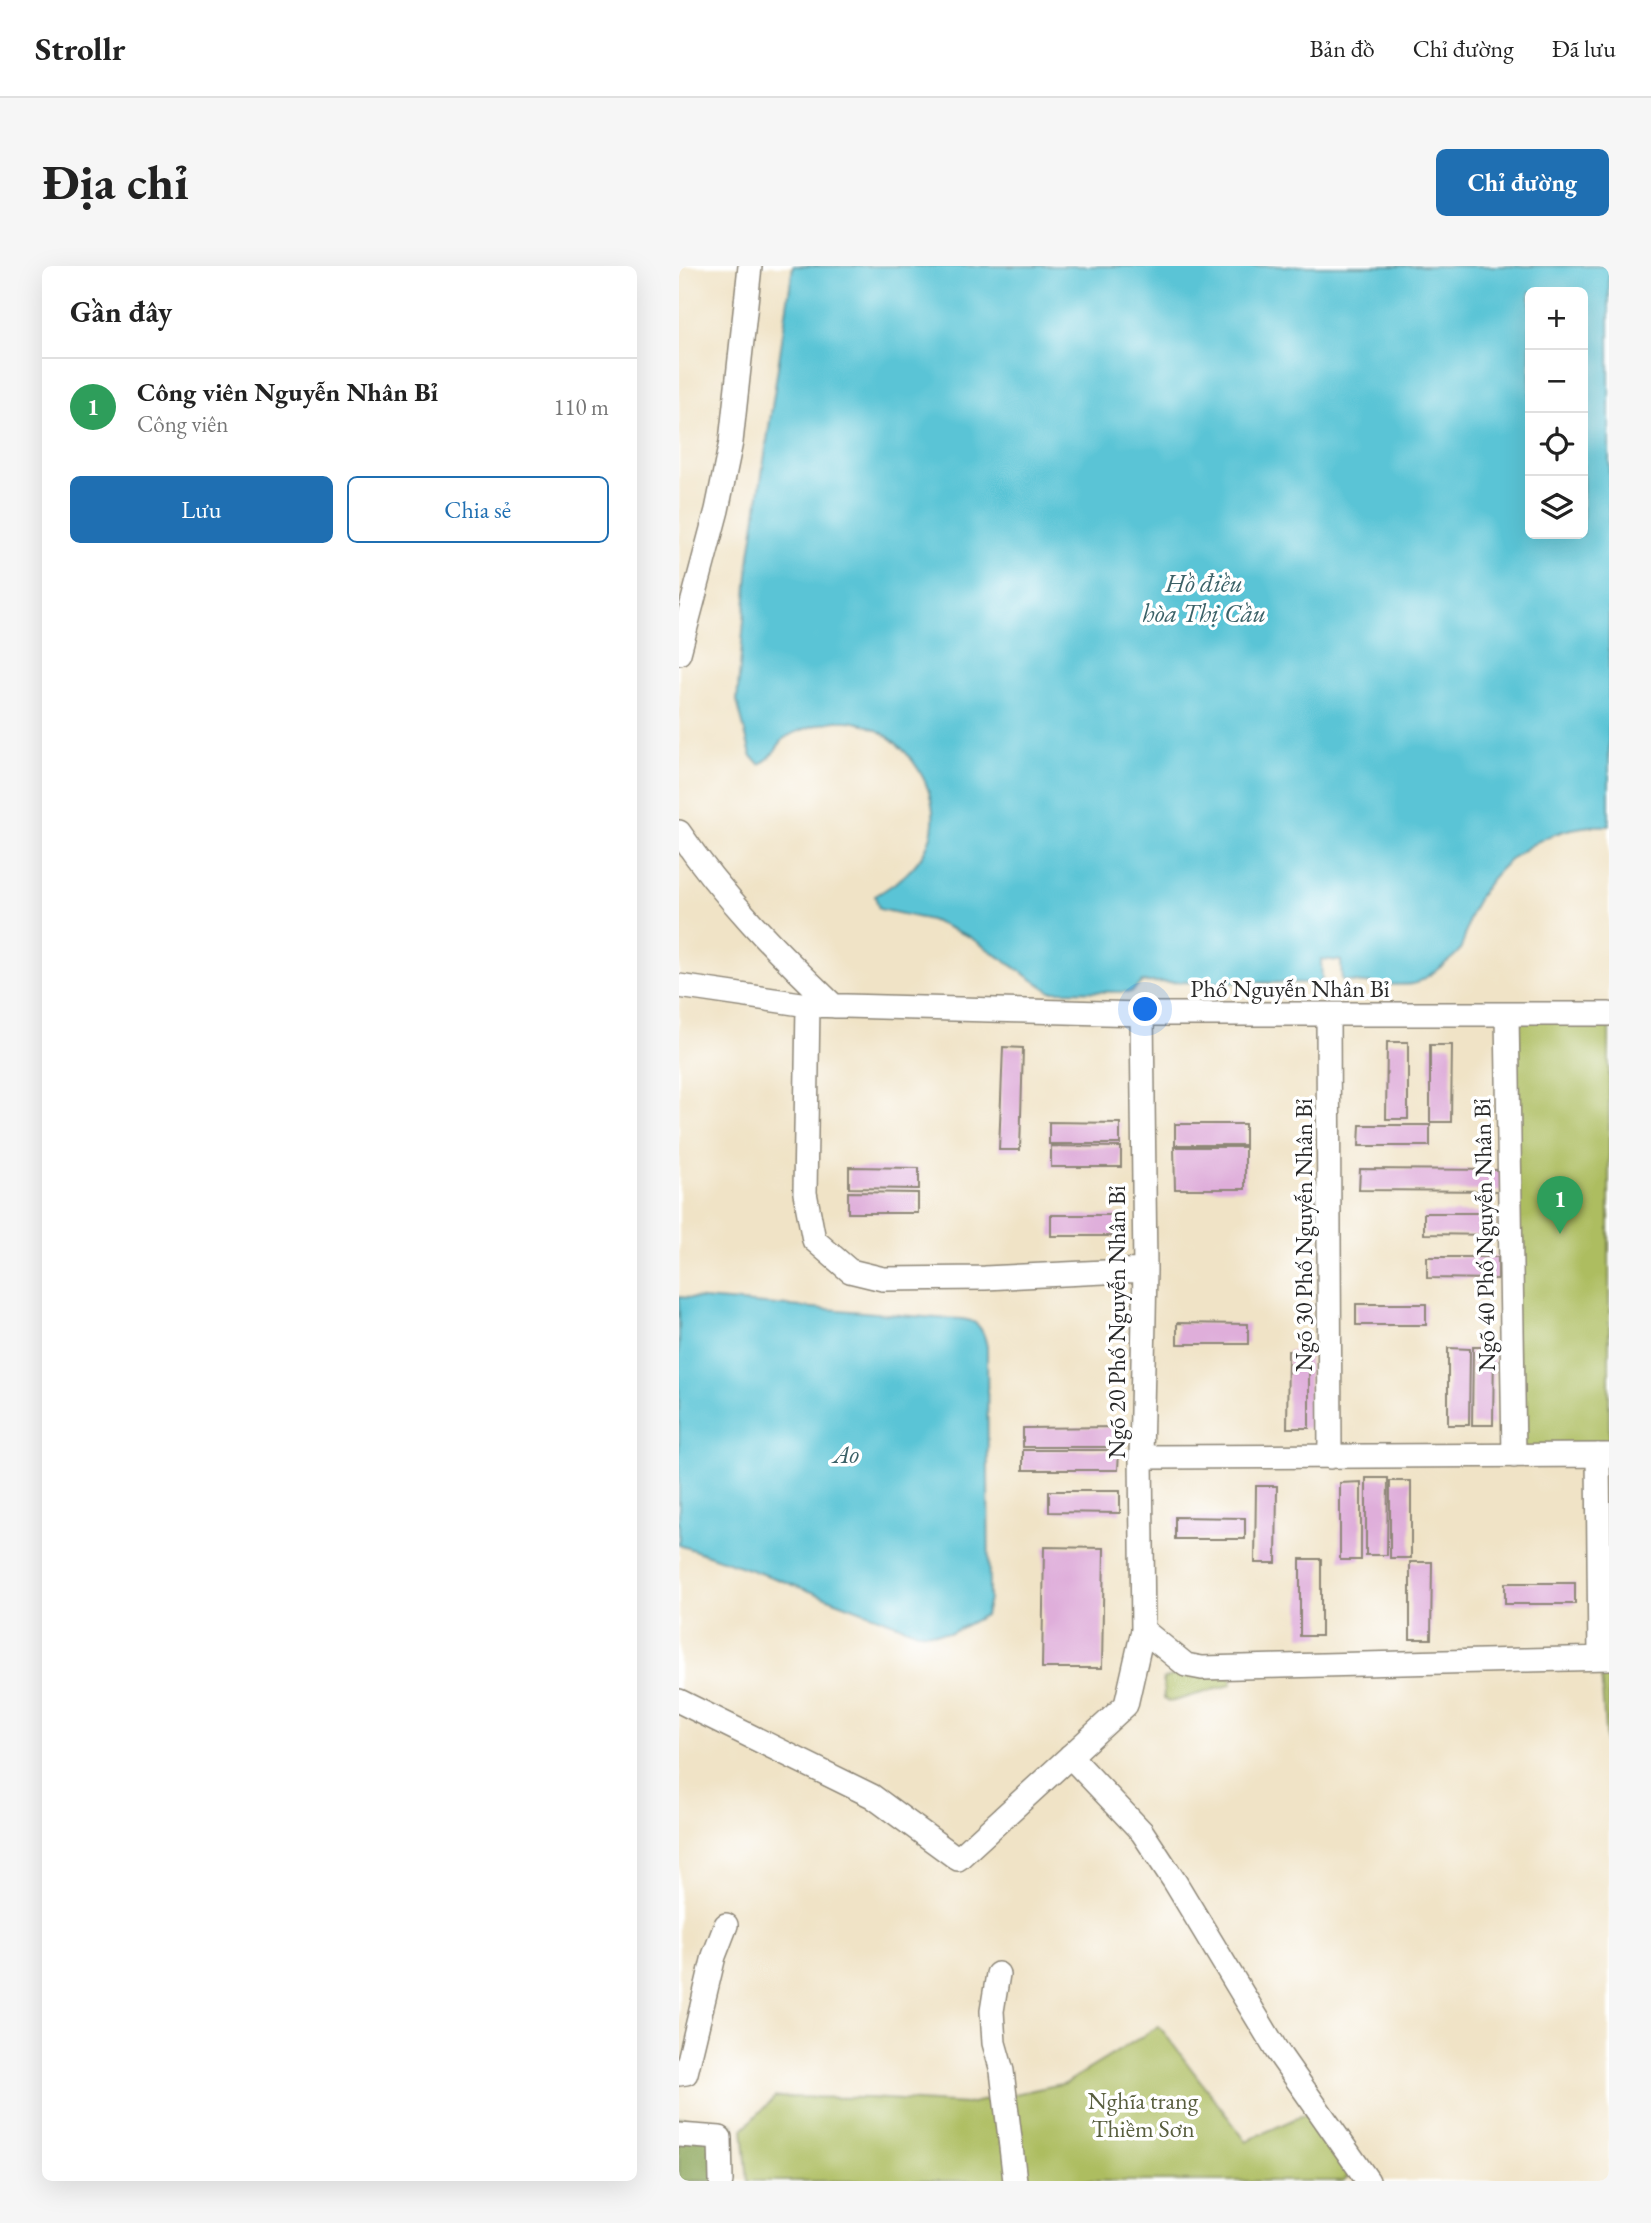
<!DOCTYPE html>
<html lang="vi">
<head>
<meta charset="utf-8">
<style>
  :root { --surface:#fff; --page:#f6f6f6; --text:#222; --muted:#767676; --line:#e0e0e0; --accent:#1f6fb2 }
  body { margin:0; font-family:"EB Garamond",serif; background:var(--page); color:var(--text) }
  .controls { position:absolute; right:21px; top:21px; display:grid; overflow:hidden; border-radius:10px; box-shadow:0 7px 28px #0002 }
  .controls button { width:63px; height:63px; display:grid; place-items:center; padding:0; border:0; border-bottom:2px solid var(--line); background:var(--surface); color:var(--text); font:35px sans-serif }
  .you { position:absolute; left:467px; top:744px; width:24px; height:24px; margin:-18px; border:5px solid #fff; border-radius:50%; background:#1a73e8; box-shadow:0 0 0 10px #1a73e833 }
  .badge { display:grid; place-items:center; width:46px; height:46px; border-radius:50%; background:var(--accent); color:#fff; font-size:23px; font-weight:700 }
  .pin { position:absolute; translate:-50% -58px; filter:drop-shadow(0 2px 4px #0008) }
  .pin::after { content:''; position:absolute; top:37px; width:24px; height:21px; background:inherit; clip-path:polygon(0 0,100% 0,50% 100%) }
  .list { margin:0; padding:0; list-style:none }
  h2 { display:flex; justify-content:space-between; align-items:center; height:91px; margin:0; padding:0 28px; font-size:30px }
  h2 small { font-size:23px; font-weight:400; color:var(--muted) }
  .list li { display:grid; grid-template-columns:46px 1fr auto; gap:21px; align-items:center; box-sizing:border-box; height:98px; padding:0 28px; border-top:2px solid var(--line) }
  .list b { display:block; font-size:26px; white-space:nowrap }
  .list p { margin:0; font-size:23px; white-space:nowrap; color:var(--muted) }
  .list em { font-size:23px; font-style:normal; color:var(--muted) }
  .actions { display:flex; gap:14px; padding:21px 28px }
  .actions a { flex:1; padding:16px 0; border:2px solid var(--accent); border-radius:10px; text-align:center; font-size:24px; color:var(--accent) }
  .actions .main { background:var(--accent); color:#fff }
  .icon { flex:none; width:38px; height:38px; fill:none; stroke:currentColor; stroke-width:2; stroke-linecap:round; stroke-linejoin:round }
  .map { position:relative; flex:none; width:930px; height:1915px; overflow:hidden; border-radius:10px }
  header { display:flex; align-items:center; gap:42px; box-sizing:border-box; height:98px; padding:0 35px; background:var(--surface); border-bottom:2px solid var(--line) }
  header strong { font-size:33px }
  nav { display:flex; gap:38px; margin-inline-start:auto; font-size:24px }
  .intro { display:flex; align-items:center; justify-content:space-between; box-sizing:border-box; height:168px; padding:0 42px }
  h1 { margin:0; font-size:49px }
  .button { padding:18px 32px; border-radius:10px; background:var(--accent); color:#fff; font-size:24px; font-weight:700 }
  main { display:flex; gap:42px; padding:0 42px }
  aside { flex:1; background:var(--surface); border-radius:10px; box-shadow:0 7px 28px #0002 }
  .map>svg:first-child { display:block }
</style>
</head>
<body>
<header>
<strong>Strollr</strong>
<nav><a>Bản đồ</a><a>Chỉ đường</a><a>Đã lưu</a></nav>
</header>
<div class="intro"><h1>Địa chỉ</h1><a class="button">Chỉ đường</a></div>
<main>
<aside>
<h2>Gần đây<small></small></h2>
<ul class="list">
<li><span class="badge" style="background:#2e9e5b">1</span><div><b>Công viên Nguyễn Nhân Bỉ</b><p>Công viên</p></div><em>110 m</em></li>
</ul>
<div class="actions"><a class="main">Lưu</a><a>Chia sẻ</a></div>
</aside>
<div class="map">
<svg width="930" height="1915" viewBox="0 0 930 1915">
  <rect width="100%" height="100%" fill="#fff"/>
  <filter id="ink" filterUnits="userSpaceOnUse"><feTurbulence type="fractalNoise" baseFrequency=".0143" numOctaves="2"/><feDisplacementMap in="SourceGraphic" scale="14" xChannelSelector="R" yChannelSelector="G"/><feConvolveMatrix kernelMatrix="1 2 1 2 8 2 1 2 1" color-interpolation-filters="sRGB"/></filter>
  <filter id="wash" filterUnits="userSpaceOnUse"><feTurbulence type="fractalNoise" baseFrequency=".00686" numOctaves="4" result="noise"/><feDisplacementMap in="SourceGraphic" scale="28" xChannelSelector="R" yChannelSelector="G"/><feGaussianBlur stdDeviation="1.57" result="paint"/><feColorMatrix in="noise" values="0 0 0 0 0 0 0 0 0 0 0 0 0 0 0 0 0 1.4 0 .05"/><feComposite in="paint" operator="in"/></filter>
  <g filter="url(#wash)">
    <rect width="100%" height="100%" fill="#f0e3c6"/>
    <path fill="#adbd60" stroke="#6c7446" stroke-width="2" d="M828,748H930V1187L835,1190Z
      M921,1392H930V1523Z
      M538,1407L553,1412L552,1419L491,1436L485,1432L484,1413L492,1410Z
      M480,1760L567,1875L633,1845L676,1905L664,1915H69L64,1863L96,1831L190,1832L288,1838L387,1817Z"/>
    <path fill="#8aa456" stroke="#5a6840" stroke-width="2" d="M0,1852L55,1858V1915H0Z"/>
    <path fill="#5ac4d6" stroke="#427880" stroke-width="2" fill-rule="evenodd" d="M114,0H930V560C870,557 813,594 791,650C787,661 787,675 780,685C775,692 745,714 737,717C727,722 677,716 663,715L662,695L642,693L643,717L463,716L452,726L371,725L289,670L251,654L200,643L196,630C218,617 239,602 249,578C272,524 215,450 157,455C146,456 115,465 106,472C95,482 95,492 80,498L72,489L58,435L70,296ZM904,26V268H851V26Z
      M0,1031L258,1052C285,1054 302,1047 308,1081L310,1333L306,1349L272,1367L239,1366L104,1315L0,1279Z"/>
    <g id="blocks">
      <path fill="#dfaeda" d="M708,776H729V853H707Z
        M751,779H773L772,856H751Z
        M324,781L344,782L341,884H320Z
        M370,856L441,857V878H370Z
        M496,858H566V879H496Z
        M681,859H751V880H680Z
        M372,880L442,881V901H372Z
        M495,881H566V923H496Z
        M170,901L240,902V923L170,922Z
        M681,903L823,904L822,925L680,924Z
        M169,926L239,927V947H169Z
        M745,947H816V969L745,968Z
        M372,949H442V970H372Z
        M748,991H819V1013L748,1012Z
        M677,1038H747V1059H677Z
        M498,1057L569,1058V1078H498Z
        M794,1081H815L814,1159H793Z
        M769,1082L791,1083L790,1159H769Z
        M609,1085H630V1162H608Z
        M440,1161V1181H344V1162Z
        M344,1184H440L439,1204H344Z
        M687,1212H709L708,1289H687Z
        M711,1215H732V1292H711Z
        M682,1216V1294H661V1217Z
        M577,1220H598L597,1297H576Z
        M370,1225H441V1247L370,1246Z
        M496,1251L566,1252V1273H496Z
        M365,1281L425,1282L423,1402H363Z
        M621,1293H642V1370H621Z
        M731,1296H753L752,1373H731Z
        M826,1317H896V1338H826Z"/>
    </g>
  </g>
  <g filter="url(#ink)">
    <use href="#blocks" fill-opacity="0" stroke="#8e8778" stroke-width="2"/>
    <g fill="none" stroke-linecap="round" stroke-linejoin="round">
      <g stroke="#8e8778" stroke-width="26">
        <path id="minor" d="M0,387L38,244L52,176L71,0
          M0,566C43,630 99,687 155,740
          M0,720L129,739L463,748H930
          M129,739L126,927L135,974L171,1005L204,1013L306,1012L466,1004
          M649,748L651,1191
          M828,748L835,1190
          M919,1189L921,1392
          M462,1191L930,1189
          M464,1364L507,1399L523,1402L930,1392
          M0,1435L193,1530L279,1593L447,1439L464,1364L462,1191L466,1004L463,748
          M391,1490L463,1566L496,1616L598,1785L689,1915
          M319,1708L313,1745L315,1777L323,1805L336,1915
          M0,1808L7,1807L35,1690L47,1659
          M0,1869L41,1872L42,1915"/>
      </g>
      <use href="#minor" stroke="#fff" stroke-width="23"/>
    </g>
  </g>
  <g text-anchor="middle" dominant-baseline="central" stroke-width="7" stroke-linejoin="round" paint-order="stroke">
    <g font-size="24" fill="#2b2b2b" stroke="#fff">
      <text x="611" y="722">Phố Nguyễn Nhân Bỉ</text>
      <text transform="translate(624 969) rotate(-90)">Ngõ 30 Phố Nguyễn Nhân Bỉ</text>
      <text transform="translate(805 969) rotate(-91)">Ngõ 40 Phố Nguyễn Nhân Bỉ</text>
      <text transform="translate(437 1056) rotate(-90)">Ngõ 20 Phố Nguyễn Nhân Bỉ</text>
    </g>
    <g font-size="24" fill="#585e3e" stroke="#fff">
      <text x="464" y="1834">Nghĩa trang<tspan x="464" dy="28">Thiềm Sơn</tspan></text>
    </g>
    <g font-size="26" font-style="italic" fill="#3b6167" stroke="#fff">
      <text x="525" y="317">Hồ điều<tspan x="525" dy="30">hòa Thị Cầu</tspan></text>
      <text x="167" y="1188">Ao</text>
    </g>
  </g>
</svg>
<div class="controls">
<button>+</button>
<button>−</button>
<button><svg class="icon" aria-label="locate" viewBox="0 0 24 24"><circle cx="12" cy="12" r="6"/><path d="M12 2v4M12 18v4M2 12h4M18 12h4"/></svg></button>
<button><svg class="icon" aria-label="layers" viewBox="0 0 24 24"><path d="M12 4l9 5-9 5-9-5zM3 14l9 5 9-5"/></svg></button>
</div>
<div class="you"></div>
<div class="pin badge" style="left:881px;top:968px;background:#2e9e5b">1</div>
</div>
</main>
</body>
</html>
